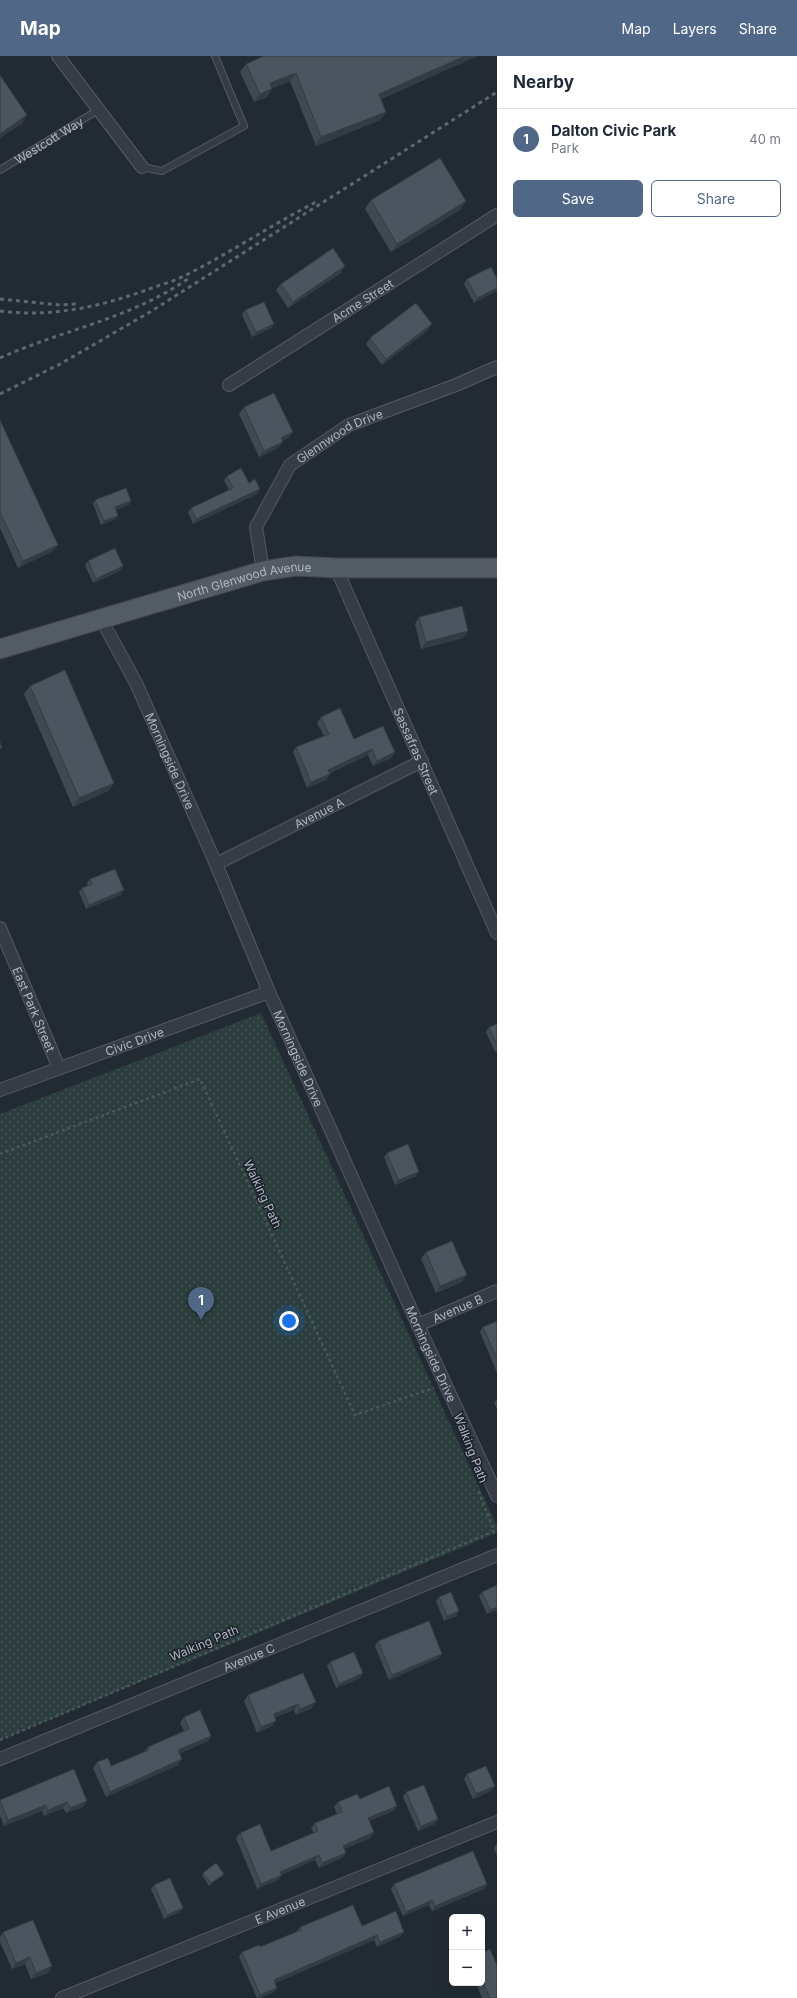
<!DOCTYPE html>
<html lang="en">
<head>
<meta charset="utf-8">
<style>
  :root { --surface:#fff; --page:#f2f2f3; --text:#1f2937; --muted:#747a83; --line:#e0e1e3; --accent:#506788 }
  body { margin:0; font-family:Inter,sans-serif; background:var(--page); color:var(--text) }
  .controls { position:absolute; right:12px; bottom:12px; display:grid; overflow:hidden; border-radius:6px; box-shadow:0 4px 16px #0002 }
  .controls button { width:36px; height:36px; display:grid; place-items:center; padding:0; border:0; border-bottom:1px solid var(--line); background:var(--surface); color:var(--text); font:20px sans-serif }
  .you { position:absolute; left:289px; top:1265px; width:14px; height:14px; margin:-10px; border:3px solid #fff; border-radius:50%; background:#1a73e8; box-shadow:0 0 0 6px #1a73e833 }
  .badge { display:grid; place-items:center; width:26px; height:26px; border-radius:50%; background:var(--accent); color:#fff; font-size:13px; font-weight:700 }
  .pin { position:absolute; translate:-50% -33px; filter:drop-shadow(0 1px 2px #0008) }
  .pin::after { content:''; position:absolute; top:21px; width:14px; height:12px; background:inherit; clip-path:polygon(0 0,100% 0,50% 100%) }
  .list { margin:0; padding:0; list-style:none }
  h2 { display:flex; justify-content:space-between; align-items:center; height:52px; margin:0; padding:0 16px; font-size:17px }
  h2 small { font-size:13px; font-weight:400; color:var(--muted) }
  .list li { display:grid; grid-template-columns:26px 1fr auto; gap:12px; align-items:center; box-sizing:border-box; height:60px; padding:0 16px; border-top:1px solid var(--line) }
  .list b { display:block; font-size:15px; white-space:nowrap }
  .list p { margin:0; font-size:13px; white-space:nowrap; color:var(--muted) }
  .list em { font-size:13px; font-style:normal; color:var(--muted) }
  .actions { display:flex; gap:8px; padding:12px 16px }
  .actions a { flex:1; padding:9px 0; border:1px solid var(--accent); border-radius:6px; text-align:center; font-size:14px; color:var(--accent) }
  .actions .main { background:var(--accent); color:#fff }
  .map { position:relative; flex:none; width:497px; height:1942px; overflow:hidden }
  header { display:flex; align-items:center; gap:24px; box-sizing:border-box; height:56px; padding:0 20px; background:var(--accent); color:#fff }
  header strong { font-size:19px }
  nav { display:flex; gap:22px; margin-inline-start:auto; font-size:14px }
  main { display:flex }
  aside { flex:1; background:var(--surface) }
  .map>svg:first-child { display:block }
</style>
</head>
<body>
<header>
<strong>Map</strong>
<nav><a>Map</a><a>Layers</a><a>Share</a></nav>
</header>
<main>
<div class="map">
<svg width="497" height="1942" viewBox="0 0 497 1942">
  <defs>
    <pattern id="park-dots" width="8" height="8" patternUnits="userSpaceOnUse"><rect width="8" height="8" fill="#2b3d3c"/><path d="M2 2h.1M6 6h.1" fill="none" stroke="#475757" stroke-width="1.8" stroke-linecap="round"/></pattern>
  </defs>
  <rect width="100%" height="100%" fill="#222b34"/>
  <path fill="url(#park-dots)" d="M261,957L497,1470V1477L0,1684V1058Z"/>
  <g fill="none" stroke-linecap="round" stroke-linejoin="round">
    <g stroke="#535a63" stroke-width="8">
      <g id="service">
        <path d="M142,111L162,115L244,70L215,0"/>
        <path id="s1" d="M0,114L98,54"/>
      </g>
    </g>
    <g stroke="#535a63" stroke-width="14">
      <g id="minor">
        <path d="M58,0L142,111"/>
        <path id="s2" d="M229,329L497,159"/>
        <path id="s3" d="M336,512L497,877"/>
        <path id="s4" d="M263,515L256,471L290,409L349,369L456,329L497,311"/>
        <path id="s5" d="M101,563L136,627L216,808L269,936L418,1269L497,1440"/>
        <path id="s6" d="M216,808L422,705"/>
        <path id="s7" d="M0,872L59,1012"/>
        <path id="s8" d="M0,1034L269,936"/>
        <path id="s9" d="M418,1269L497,1235"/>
        <path id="s10" d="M0,1703L497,1499"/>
        <path id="s11" d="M62,1942L497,1766"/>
      </g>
    </g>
    <g stroke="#3f454f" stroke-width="21">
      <g id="primary">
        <path id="s12" d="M0,593L263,515L296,510L336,512H497"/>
      </g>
    </g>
    <path stroke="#48585a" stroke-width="2.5" stroke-dasharray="3 3" stroke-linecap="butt" d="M0,1098L200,1023L355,1359L434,1332
      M0,1684L494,1475L478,1434"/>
    <use href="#service" stroke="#353c45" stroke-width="6"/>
    <use href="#minor" stroke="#353c45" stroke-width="12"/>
    <use href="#primary" stroke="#535b65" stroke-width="19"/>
    <path stroke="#5d6671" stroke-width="3" stroke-dasharray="4 4" stroke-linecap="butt" d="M0,243L60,249L77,248
      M0,255C52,262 103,250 152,232C163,228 175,225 186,219C230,197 271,169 316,146
      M0,302C62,274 133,262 189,222
      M0,338L62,307L150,256L497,36"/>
  </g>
  <path fill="#404953" d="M264,0H476L475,1L381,43L386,56L380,64L316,90L290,25L272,32L267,41L254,46L240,16L246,8Z
    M371,144L460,154L391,196L365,153Z
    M341,217L288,252L276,234L281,228Z
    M467,223H497L474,247L464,228Z
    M245,254L274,268L271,272L252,281L242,259Z
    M427,275L382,309L366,288L370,282Z
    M244,351L293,376L288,382L282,385L283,386L278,392L259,401L239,358Z
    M0,364L53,495L18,512L0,472Z
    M227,420L249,427L260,433L257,438L193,468L188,456L191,452L229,434L224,424Z
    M95,444L131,445L129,449L116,454V463L101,469L93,448Z
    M88,505L123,510L120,515L93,527L85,509Z
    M419,561L463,582L421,593L415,568Z
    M30,630L114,727L108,735L73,751L24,638Z
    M321,661L354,683L395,696L391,702L373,710L368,699L330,717V718L326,724L307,732L293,696L296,691L324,680L317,667Z
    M90,823L121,839L86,853L79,836L82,832L88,829L87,827Z
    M497,968V996H495L486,976L489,971Z
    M387,1097L416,1120L395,1129L384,1101Z
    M426,1196L462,1226L436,1237L421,1203Z
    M497,1265V1317L480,1276L483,1271Z
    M497,1343V1353L494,1347Z
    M497,1529V1554L487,1558L479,1540L482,1536Z
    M439,1541L459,1555L456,1560L444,1565L436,1545Z
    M378,1585L439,1602L389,1624L375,1590Z
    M330,1606L360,1622L336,1632L327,1610Z
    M303,1617L312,1652L296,1659L294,1654L275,1661L272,1670L257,1677L244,1645L248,1639Z
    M184,1661L211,1680L208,1685L180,1697L182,1703L178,1709L106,1741L93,1712L97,1706L111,1710L144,1696L148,1691L184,1675L180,1667Z
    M467,1718L491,1735L473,1743L464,1723Z
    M406,1736L435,1768L418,1775L403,1741Z
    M360,1743L397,1750L393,1755L369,1765L374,1776L370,1782L344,1793L342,1802L319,1812L315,1804L281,1819L278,1824L257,1833L236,1782L240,1777L271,1795L314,1777L311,1772L315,1767L337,1758L334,1751L338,1746Z
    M0,1744L87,1745L83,1751L66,1757L63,1752L44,1760L42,1755L4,1770L0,1760Z
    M497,1788V1800L494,1792Z
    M203,1817L222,1820L209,1830L202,1819Z
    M394,1828H487L484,1833L432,1855L429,1849L403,1860L391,1833Z
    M154,1829L180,1856L164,1863L151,1833Z
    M362,1870L401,1880L377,1891L374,1884L275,1927L277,1932L274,1936L260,1942H257L239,1901L242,1896L260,1891L296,1876L300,1871Z
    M3,1876L48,1917L31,1923L25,1908L12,1913L0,1886V1881Z
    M482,1897L497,1942H482L476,1927H482Z"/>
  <path fill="#343c43" d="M465,0H476L475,1L373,46L379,38Z
    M296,17L290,25L264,36L270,27Z
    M272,33L267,41L254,46L260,38Z
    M386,56L380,64L316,90L321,81Z
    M27,59L22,68L0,82V78Z
    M466,145L460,154L391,196L397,188Z
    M345,210L341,217L288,252L293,246Z
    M497,232V235L474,247L477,242Z
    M274,268L271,272L252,281L256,276Z
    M432,268L427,275L382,309L386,303Z
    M293,376L288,382L276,388L281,382Z
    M283,386L278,392L259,401L264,395Z
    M260,433L257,438L193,468L196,463Z
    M131,445L129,449L113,455L115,451Z
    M118,460L116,463L101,469L104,465Z
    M58,489L53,495L18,512L23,505Z
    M123,510L120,515L93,527L96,523Z
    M468,575L463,582L421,593L426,586Z
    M372,693L368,699L325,719L328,714Z
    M395,696L391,702L373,710L377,705Z
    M330,718L326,724L307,732L311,726Z
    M114,727L108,735L73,751L79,742Z
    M124,834L121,839L86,853L89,849Z
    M419,1116L416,1120L395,1129L398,1124Z
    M467,1219L462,1226L436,1237L440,1230Z
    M497,1551V1554L487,1558L490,1554Z
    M459,1555L456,1560L444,1565L447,1560Z
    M442,1598L439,1602L389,1624L392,1619Z
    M363,1617L360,1622L336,1632L339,1628Z
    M316,1646L312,1652L296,1659L300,1653Z
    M298,1648L294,1654L269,1664L274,1658Z
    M276,1665L272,1670L257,1677L261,1671Z
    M211,1680L208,1685L174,1700L178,1694Z
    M182,1703L178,1709L106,1741L110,1736Z
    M495,1730L491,1735L473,1743L476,1738Z
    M87,1745L83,1751L66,1757L70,1752Z
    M67,1746L63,1752L44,1760L48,1754Z
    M46,1749L42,1755L4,1770L8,1764Z
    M397,1750L393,1755L364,1767L368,1762Z
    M438,1763L435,1768L418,1775L421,1770Z
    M374,1776L370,1782L339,1795L343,1790Z
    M346,1797L342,1802L319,1812L322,1807Z
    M319,1799L315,1804L276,1821L280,1816Z
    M224,1818L222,1820L209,1830L211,1827Z
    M282,1819L278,1824L257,1833L261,1828Z
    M487,1828L484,1833L432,1855L435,1850Z
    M432,1844L429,1849L403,1860L406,1856Z
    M183,1852L180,1856L164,1863L167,1859Z
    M404,1876L401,1880L377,1891L380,1886Z
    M377,1879L374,1884L271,1929L274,1924Z
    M30,1901L25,1908L12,1913L16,1907Z
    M52,1910L48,1917L31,1923L36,1917Z
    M277,1932L274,1936L260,1942H258L260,1939Z"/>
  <path fill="#4b5560" stroke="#343c43" d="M264,0H465L379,38L386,56L321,81L296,17L270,27L272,33L260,38L246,8Z
    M0,19L27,59L0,78Z
    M440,102L466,145L397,188L371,144Z
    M333,192L345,210L293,246L281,228Z
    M491,211L497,223V232L477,242L467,223Z
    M264,246L274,268L256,276L245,254Z
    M416,247L432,268L386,303L370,282Z
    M274,337L293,376L281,382L283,386L264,395L244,351Z
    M0,364L58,489L23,505L0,456Z
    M241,412L249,427L255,423L260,433L196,463L191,452L233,432L227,420Z
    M126,432L131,445L115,451L118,460L104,465L95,444Z
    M115,492L123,510L96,523L88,505Z
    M462,550L468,575L426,586L419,561Z
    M65,614L114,727L79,742L30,630Z
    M340,652L354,683L383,670L395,696L377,705L372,693L328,714L330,718L311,726L296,691L329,678L321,661Z
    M0,686L2,692L0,693Z
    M115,813L124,834L89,849L82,832L92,828L90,823Z
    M497,968V989L489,971Z
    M408,1088L419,1116L398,1124L387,1097Z
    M452,1185L467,1219L440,1230L426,1196Z
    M497,1265V1303L483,1271Z
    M497,1529V1551L490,1554L482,1536Z
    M451,1536L459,1555L447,1560L439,1541Z
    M429,1565L442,1598L392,1619L378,1585Z
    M354,1596L363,1617L339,1628L330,1606Z
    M303,1617L316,1646L300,1653L298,1648L274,1658L276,1665L261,1671L248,1639Z
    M200,1654L211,1680L178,1694L182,1703L110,1736L97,1706L108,1702L111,1710L149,1694L148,1691L189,1673L184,1661Z
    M486,1710L495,1730L476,1738L467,1718Z
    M74,1713L87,1745L70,1752L67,1746L48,1754L46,1749L8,1764L0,1744Z
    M424,1729L438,1763L421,1770L406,1736Z
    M389,1730L397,1750L368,1762L374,1776L343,1790L346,1797L322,1807L319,1799L280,1816L282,1819L261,1828L240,1777L260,1768L271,1795L318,1775L315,1767L342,1756L338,1746L357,1738L360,1743Z
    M473,1795L487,1828L435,1850L432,1844L406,1856L394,1828Z
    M216,1807L224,1818L211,1827L203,1817Z
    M170,1822L183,1852L167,1859L154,1829Z
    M353,1849L362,1870L396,1855L404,1876L380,1886L377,1879L274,1924L277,1932L260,1939L242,1896L259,1889L260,1891L301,1874L300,1871Z
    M33,1864L52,1910L36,1917L30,1901L16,1907L3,1876Z
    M490,1893L497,1909V1942H490L482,1924V1897Z"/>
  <g text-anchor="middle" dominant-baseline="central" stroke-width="3" stroke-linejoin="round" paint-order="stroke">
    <g font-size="12" fill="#b0b7c2" stroke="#1b212a">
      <text stroke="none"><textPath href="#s1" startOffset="57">Westcott Way</textPath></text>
      <text stroke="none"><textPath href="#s2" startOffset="158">Acme Street</textPath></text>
      <text stroke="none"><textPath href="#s4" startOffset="173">Glennwood Drive</textPath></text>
      <text stroke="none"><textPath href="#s12" startOffset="254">North Glenwood Avenue</textPath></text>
      <text stroke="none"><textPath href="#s3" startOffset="200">Sassafras Street</textPath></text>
      <text stroke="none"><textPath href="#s5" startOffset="158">Morningside Drive</textPath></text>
      <text stroke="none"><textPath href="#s6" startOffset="115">Avenue A</textPath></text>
      <text stroke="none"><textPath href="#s7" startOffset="88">East Park Street</textPath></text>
      <text stroke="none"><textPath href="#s8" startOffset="143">Civic Drive</textPath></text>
      <text stroke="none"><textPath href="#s5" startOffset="482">Morningside Drive</textPath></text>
      <text transform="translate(263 1138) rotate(65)">Walking Path</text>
      <text stroke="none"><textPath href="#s9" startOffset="43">Avenue B</textPath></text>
      <text stroke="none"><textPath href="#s5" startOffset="806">Morningside Drive</textPath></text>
      <text transform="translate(471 1392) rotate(69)">Walking Path</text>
      <text transform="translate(204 1587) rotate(-23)">Walking Path</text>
      <text stroke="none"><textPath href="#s10" startOffset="269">Avenue C</textPath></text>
      <text stroke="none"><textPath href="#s11" startOffset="235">E Avenue</textPath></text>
    </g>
  </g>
</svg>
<div class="controls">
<button>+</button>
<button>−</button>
</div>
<div class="you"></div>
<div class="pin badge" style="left:201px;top:1264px">1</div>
</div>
<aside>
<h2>Nearby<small></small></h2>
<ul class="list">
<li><span class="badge">1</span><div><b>Dalton Civic Park</b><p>Park</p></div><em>40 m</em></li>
</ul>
<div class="actions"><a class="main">Save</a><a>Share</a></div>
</aside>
</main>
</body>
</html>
